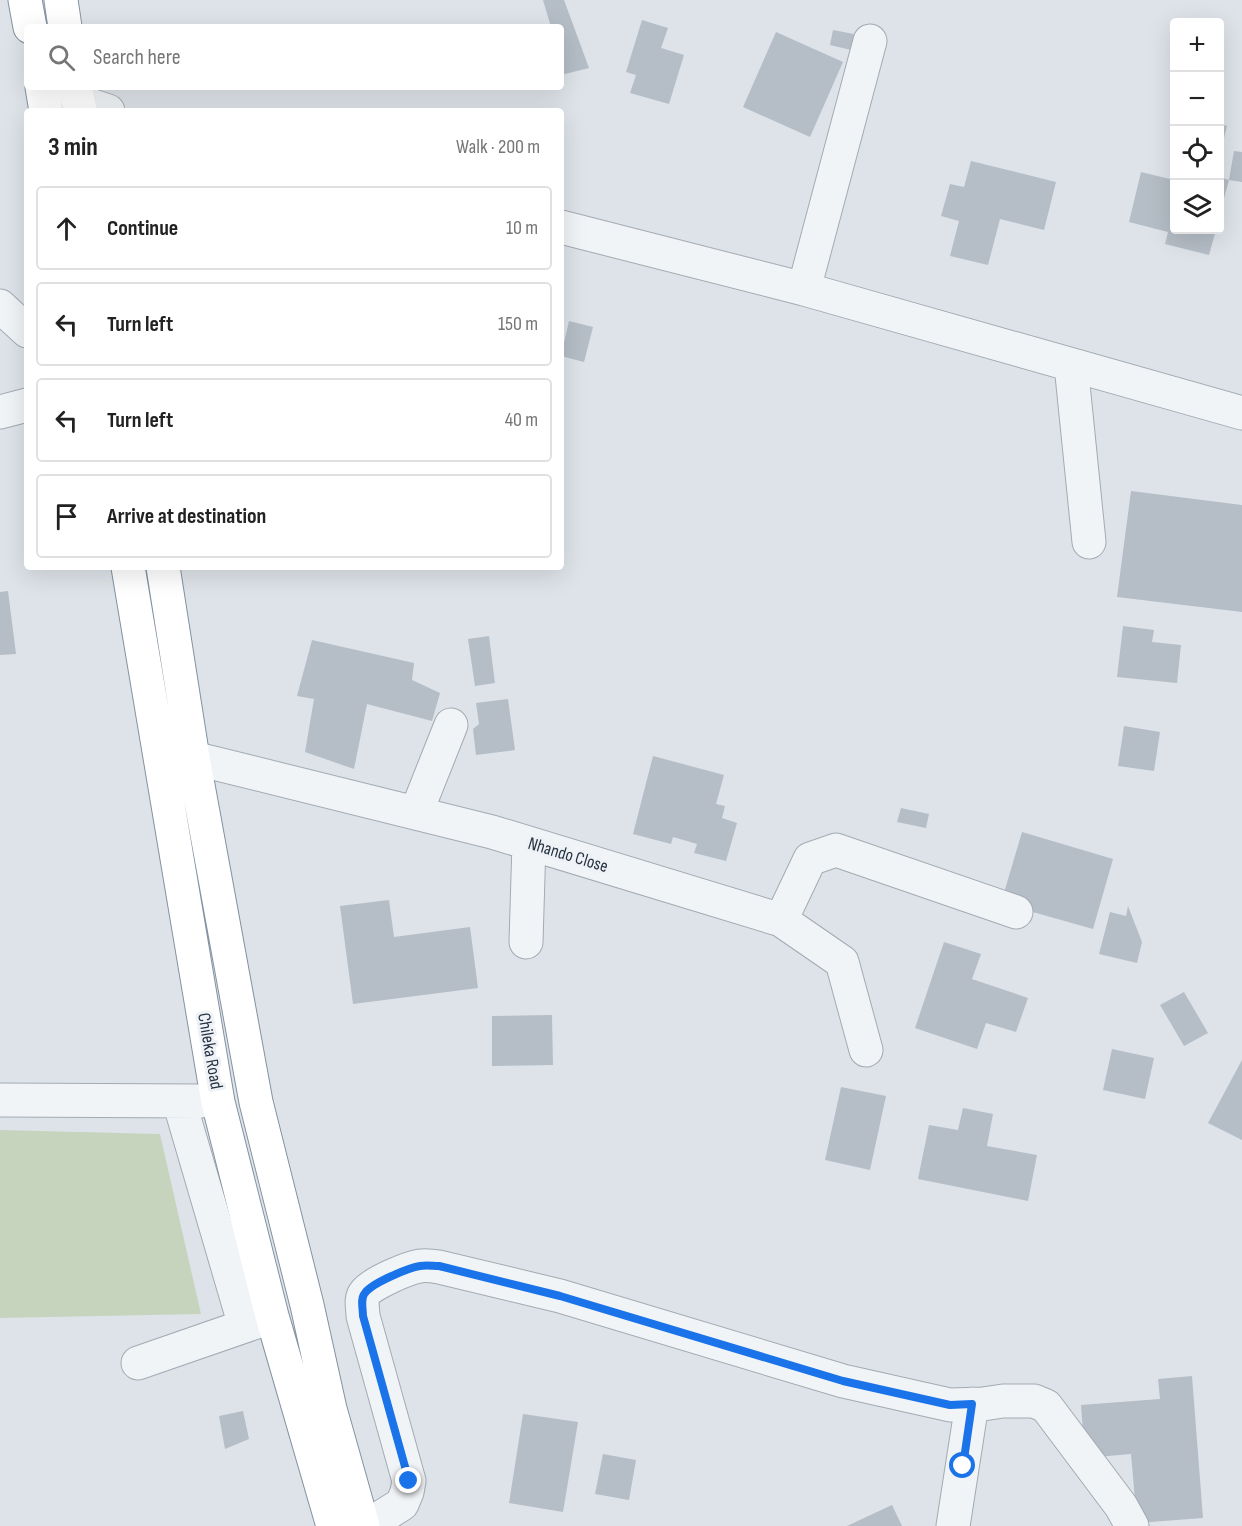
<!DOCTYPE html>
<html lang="en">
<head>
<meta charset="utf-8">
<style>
  :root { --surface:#fff; --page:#f6f6f6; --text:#222; --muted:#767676; --line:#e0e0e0 }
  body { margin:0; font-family:"Sofia Sans Condensed",sans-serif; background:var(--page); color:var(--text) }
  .controls { position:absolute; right:18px; top:18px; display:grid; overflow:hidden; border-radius:6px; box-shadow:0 6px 24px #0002 }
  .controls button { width:54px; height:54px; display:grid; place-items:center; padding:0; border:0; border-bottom:2px solid var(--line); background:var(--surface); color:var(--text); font:30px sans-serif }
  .stop { position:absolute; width:18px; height:18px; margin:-14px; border:4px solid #1a73e8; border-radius:50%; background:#fff }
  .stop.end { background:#1a73e8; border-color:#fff; box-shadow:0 2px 6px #0008 }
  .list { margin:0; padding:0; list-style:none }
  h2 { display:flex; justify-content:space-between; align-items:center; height:78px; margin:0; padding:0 24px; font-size:26px }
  h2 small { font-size:20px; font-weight:400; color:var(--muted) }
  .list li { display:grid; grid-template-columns:39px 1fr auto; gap:18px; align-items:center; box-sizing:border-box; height:84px; margin:0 12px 12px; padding:0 12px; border:2px solid var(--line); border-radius:6px }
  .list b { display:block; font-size:22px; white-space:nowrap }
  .list em { font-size:20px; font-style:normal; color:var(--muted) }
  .icon { flex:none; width:33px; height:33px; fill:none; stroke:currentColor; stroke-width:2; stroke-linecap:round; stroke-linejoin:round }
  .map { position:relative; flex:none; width:1242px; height:1526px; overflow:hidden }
  .search { position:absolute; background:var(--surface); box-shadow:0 6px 24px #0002; left:24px; top:24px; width:540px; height:66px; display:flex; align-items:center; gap:15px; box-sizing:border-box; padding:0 21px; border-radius:6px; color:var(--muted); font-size:22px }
  .panel { position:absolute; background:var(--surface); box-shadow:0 6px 24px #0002; left:24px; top:108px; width:540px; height:462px; border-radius:6px }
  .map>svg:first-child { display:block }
</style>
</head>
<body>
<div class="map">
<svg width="1242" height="1526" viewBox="0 0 1242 1526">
  <rect width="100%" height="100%" fill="#dee3e9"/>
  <path fill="#c6d4be" d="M0,1130L160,1134L201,1314L0,1318Z"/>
  <path fill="#b5bdc6" d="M543,0H564L589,68L561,75V27H551Z
    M642,20L668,28L661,48L684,55L669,104L630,93L636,75L626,72Z
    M833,30L854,34L851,50L830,45Z
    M776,32L843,62L810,137L743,107Z
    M1220,124L1227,126L1222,146L1220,145Z
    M1234,151L1242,152V182L1229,180L1220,213V177L1229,180Z
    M971,161L1056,182L1044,230L1000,219L988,265L950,256L959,221L941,216L950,184L964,187Z
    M1141,172L1174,180V230H1216L1209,255L1165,244L1168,232L1129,222Z
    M569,321L593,327L584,362L561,356Z
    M1131,491L1242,505V612L1117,597Z
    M8,591L16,654L0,655V592Z
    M1123,626L1154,630L1152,642L1181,645L1177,683L1117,677Z
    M489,636L495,683L475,686L468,639Z
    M312,640L414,663L412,680L440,693L432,721L367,704L354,769L305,752L314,699L297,696Z
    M508,699L515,750L476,755L473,729L479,724L476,703Z
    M1124,726L1160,732L1154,771L1118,766Z
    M653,756L724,775L716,804L725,806L722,818L737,823L726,861L694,853L697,844L673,837L671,844L633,834Z
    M901,808L929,814L926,828L897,822Z
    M1022,832L1113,859L1093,929L1001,903Z
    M389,900L394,937L470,927L478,988L353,1004L340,906Z
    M1128,906L1142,942L1137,963L1099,954L1110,912L1126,916Z
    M944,942L981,954L972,979L1028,998L1016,1032L986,1023L977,1049L915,1028Z
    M1184,992L1208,1033L1184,1046L1160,1005Z
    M552,1015L553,1065L492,1066V1016Z
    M1112,1049L1154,1058L1145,1099L1103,1090Z
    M1242,1060V1140L1208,1123Z
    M841,1087L886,1096L870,1170L825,1160Z
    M963,1108L993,1114L987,1146L1037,1155L1028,1201L918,1179L929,1125L958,1130Z
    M1192,1376L1203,1518L1137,1523L1131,1454L1085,1458L1081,1405L1160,1399L1158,1379Z
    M243,1411L249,1439L225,1449L219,1416Z
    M523,1414L578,1422L563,1512L509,1503Z
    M603,1454L636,1460L629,1500L595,1494Z
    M892,1505L902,1526H847Z"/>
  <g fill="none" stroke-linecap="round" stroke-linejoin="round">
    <g stroke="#a3aab3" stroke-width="35">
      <path id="minor" d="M78,101L108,111
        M561,227L804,289L1242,413
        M804,289L870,41
        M0,306L27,331
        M1071,365L1089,542
        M0,412L27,405
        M193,758L492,832L781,920L842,962L866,1050
        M416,813L451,725
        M781,920L810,859L836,850L1016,912
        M526,942L529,843
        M0,1100L201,1101
        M179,1101L245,1326
        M138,1363L265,1319
        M367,1526L402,1504L407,1492L409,1481L363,1316C363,1308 360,1299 365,1293C372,1283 408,1268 420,1266C426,1265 433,1266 439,1267L560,1296L843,1381L950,1405L983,1404L1003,1401H1034L1046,1406L1121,1506L1132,1526
        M953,1526L972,1404"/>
    </g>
    <g stroke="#8492a1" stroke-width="35">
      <path id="highway" d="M25,0L30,27
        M61,0L65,27
        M42,87L46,111
        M75,87L80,111
        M128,567L218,1102L272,1316L333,1526
        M163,567L193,758L256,1102L307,1305L330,1409L363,1526"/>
    </g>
    <use href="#minor" stroke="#f1f4f7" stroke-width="33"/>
    <use href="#highway" stroke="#fff" stroke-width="33"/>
  </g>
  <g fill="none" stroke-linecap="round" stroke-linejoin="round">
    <path stroke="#1a73e8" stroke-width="8" d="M409,1481L363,1316C363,1308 360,1299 365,1293C372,1283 408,1268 420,1266C426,1265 433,1266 439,1266L560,1296L843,1381L950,1405L972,1404L963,1466"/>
  </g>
  <g text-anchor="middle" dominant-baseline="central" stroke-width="6" stroke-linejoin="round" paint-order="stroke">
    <g font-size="18" fill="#263241" stroke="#eef2f6">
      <text transform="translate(568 855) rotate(17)">Nhando Close</text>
      <text transform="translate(210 1051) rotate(80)">Chileka Road</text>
    </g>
  </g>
</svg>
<div class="controls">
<button>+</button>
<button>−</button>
<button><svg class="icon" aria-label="locate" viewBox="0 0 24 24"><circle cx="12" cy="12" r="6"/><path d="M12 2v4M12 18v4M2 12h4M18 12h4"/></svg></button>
<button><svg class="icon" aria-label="layers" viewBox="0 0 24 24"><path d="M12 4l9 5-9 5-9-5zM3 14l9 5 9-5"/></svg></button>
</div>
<div class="stop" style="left:963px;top:1466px"></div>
<div class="stop end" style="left:409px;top:1481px"></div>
<div class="search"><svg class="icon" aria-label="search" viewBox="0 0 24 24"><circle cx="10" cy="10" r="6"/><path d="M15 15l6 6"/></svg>Search here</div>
<section class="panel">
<h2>3 min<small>Walk · 200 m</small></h2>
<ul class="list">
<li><svg class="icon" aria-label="ahead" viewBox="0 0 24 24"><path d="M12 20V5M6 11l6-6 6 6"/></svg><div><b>Continue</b></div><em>10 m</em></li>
<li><svg class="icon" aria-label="left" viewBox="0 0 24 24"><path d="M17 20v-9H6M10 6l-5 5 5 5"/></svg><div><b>Turn left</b></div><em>150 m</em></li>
<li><svg class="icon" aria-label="left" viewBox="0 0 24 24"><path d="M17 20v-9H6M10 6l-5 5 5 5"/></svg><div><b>Turn left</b></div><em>40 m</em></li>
<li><svg class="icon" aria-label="arrive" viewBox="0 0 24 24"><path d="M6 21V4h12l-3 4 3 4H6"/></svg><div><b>Arrive at destination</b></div></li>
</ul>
</section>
</div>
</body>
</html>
